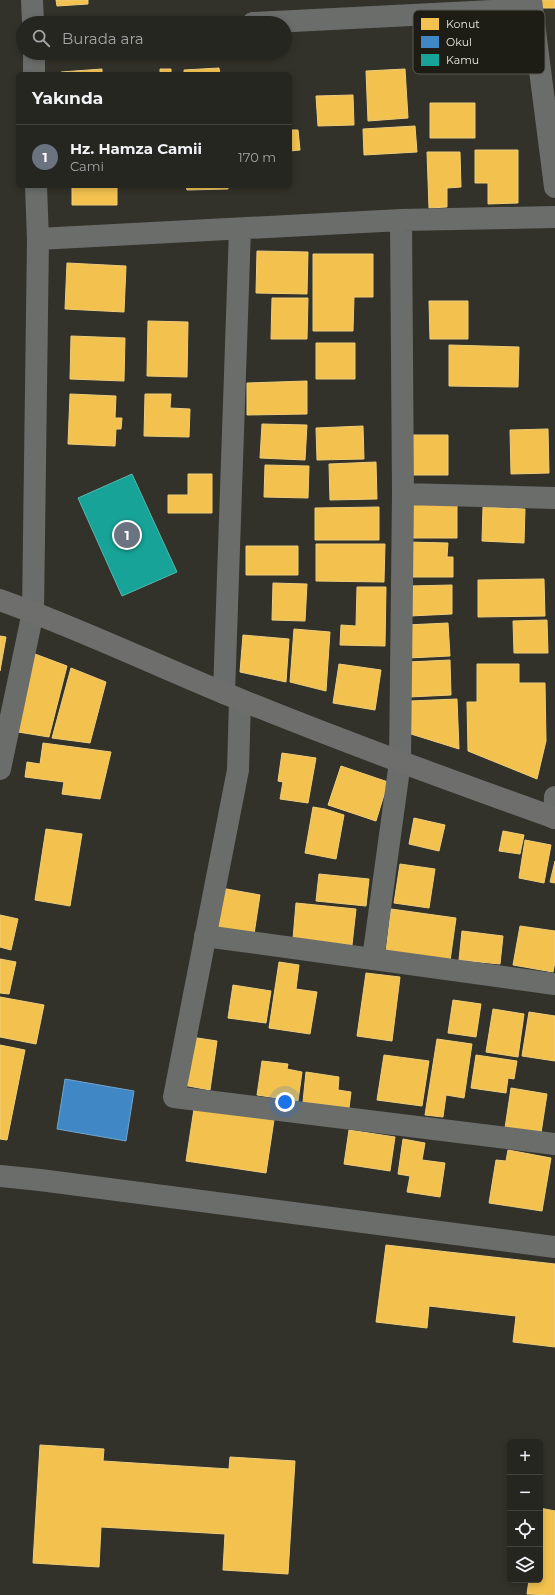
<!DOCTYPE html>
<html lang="tr">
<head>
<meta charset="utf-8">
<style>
  :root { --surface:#262620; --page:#2e2e29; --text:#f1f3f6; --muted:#a4a5a5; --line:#42433e; --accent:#a8a8a0 }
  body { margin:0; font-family:Montserrat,sans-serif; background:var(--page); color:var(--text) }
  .controls { position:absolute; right:12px; bottom:12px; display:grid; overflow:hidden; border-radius:6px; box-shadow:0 2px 6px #0003 }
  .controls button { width:36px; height:36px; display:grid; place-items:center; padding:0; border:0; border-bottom:1px solid var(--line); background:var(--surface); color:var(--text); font:20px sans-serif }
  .you { position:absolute; left:285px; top:1102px; width:14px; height:14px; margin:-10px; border:3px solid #fff; border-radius:50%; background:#1a73e8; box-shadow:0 0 0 6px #1a73e833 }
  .badge { display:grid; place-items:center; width:26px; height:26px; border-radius:50%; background:var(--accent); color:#fff; font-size:13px; font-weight:700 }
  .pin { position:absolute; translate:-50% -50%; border:2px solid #fff; box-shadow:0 1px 4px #0006 }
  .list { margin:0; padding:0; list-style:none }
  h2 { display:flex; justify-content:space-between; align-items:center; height:52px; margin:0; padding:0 16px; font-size:17px }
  h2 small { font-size:13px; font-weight:400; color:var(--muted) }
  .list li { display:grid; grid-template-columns:26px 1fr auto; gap:12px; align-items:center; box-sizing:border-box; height:64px; padding:0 16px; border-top:1px solid var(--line) }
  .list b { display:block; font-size:15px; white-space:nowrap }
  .list p { margin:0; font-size:13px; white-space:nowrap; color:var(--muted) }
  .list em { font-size:13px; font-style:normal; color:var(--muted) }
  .icon { flex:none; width:22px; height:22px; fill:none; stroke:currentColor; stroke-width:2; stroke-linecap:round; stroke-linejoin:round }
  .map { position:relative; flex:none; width:555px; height:1595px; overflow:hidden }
  .search { position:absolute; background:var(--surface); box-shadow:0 2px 6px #0003; left:16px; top:16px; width:276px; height:44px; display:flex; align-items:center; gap:10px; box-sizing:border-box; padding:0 14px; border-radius:22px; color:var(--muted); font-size:15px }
  .panel { position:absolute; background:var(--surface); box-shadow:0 2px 6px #0003; left:16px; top:72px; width:276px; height:116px; border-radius:6px }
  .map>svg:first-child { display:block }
</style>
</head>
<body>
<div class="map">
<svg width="555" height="1595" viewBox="0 0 555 1595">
  <rect width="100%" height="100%" fill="#32322a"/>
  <path fill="#f2c14e" stroke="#efcd7a" d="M56,0H88V4L57,6Z
    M541,0H555V8H541Z
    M219,68L220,74H184V70Z
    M102,69V74H61V72Z
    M160,69H171V74H160Z
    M405,69L408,118L368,121L366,71Z
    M353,95L354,125L318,126L316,96Z
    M430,103H475V138H430Z
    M415,126L417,152L364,155L363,129Z
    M290,130H298L300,150L290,151Z
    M475,150H518V203L488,204V183H475Z
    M427,152H460L461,187L447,188V207L429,208Z
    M72,186H117V205H72Z
    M186,186H228V189L187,190Z
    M257,251L308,252L307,294L256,293Z
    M313,254H373V297H354L353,331H313Z
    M67,263L126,266L124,312L65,309Z
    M272,298H308L307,339H271Z
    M429,301H468V339H430Z
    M148,321L188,322L187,377L147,376Z
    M71,336L125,338L124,381L70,379Z
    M316,343H355V379H316Z
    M449,345L519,347L518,387L449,386Z
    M307,381V414L247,415V383Z
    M70,394L116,396L115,418H122L121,429H116L115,446L68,444Z
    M145,394H171L170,408L190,409L189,437L144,436Z
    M262,424L307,425L305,460L260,458Z
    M363,426L364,459L317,460L316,428Z
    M548,429L549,473L511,474L510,430Z
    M413,435H448V475H413Z
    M376,462L377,499L330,500L329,464Z
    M265,465L309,466L308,498L264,497Z
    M188,474H212V513H168V495H188Z
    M408,499L457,500V538H407Z
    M379,507V540H315V508Z
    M483,507L525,509L524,543L482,541Z
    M407,542L448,543L447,557H453V577H406Z
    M316,544H385L384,582L316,581Z
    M246,546H298V575H246Z
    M544,579L545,616L478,617V580Z
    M273,583L307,584L305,621L272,620Z
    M452,585V614L410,616L409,586Z
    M357,587H386L385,646L340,645L341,625L356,626Z
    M547,620L548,653H514L513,621Z
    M448,623L450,656L408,658L406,625Z
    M294,629L330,632L326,691L290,682Z
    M243,635L289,639L286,682L240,672Z
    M0,636L6,637L0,671Z
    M35,654L67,666L49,737L18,732Z
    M450,660L451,695L409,697L408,662Z
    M339,664L381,670L375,710L333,703Z
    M477,664H519V683H545L546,741L537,779L468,751L467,702H477Z
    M71,668L106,682L90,743L52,738Z
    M457,699L459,749L411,734L410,701Z
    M43,743L111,752L100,799L62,794L64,782L25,777L27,762L40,764Z
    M282,753L316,758L308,803L280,799L283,782L278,781Z
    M341,766L388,782L376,821L328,805Z
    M313,807L325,809L344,815L336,859L305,853Z
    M414,818L445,825L439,851L409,844Z
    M46,829L82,834L70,906L35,900Z
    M503,831L524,835L520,854L499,851Z
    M525,840L551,845L544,883L519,878Z
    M555,861V883L550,882Z
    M400,864L435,869L429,908L394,903Z
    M319,874L369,879L366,906L316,901Z
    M221,888L260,895L254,934L215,928Z
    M296,903L356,909L352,945L293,939Z
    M391,909L456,918L450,961L386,952Z
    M0,915L18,919L11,950L0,947Z
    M520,926L555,931V962L553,972L513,965Z
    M462,931L503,936L500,964L459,960Z
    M0,959L16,962L9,994L0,993Z
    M279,962L299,965L296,989L317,992L310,1034L269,1028Z
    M366,973L400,977L392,1041L357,1036Z
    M233,985L271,991L266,1023L228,1018Z
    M0,997L44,1005L36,1044L0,1037Z
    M453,1000L481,1004L476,1037L448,1033Z
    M493,1009L524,1014L518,1057L486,1052Z
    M529,1012L555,1016V1061L522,1056Z
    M191,1037L217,1041L210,1090L183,1085Z
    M437,1039L472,1044L464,1098L446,1095L443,1117L425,1115Z
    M0,1045L25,1050L7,1140L0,1139Z
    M384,1055L429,1061L422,1106L377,1100Z
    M476,1055L517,1061L514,1079L508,1078L506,1093L471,1088Z
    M262,1061L288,1064L287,1069L302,1072L298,1101L257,1095Z
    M306,1072L339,1077L338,1090L351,1092L349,1108L303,1102Z
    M511,1088L547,1094L541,1133L505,1128Z
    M194,1109L274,1120L266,1173L186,1161Z
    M349,1130L395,1137L390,1171L344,1164Z
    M403,1139L425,1143L422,1160L445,1163L440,1197L407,1192L410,1176L398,1174Z
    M508,1150L551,1158L542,1211L489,1203L496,1160L506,1161Z
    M386,1245L555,1264V1347L513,1342L516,1316L429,1306L427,1328L376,1322Z
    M40,1445L104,1449L103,1461L229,1469L230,1457L295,1461L288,1574L223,1570L225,1534L101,1527L99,1567L33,1563Z
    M540,1508L555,1511V1595L527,1594L529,1580H540Z"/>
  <path fill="#3f88c5" stroke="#72a5cd" d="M65,1079L134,1091L126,1141L57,1129Z"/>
  <path fill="#17a398" stroke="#56b8ad" d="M132,474L177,572L122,596L78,498Z"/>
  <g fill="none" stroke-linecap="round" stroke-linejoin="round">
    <path stroke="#6b6d6b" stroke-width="22" d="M32,0L33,23
      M531,0L555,187
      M253,23L532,9
      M34,53V74
      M38,239L401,220L555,217
      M403,494L555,498
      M224,693L240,229
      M240,700L238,770L174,1097L555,1144
      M0,769L33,612L38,239L36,186
      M554,818L555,797
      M205,936L555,984
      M373,959L400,762L403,494L401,220
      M0,1176L40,1180L555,1247"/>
    <path stroke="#6e6e6d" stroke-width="22" d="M0,600C76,627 149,662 224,693C333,738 444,778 555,818"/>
  </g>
  <rect x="413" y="10" width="132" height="64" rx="6" fill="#1d1d16" stroke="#5a5a52" stroke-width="1"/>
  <rect x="421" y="18" width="18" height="12" fill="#f2c14e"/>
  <rect x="421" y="36" width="18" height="12" fill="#3f88c5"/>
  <rect x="421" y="54" width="18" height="12" fill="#17a398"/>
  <g font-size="11" fill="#e8e8df">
    <text x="446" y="28">Konut</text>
    <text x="446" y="46">Okul</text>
    <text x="446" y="64">Kamu</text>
  </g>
</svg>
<div class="controls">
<button>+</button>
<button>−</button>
<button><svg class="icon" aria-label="locate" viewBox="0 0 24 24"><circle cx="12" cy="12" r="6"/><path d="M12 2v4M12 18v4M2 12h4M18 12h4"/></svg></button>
<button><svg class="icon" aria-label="layers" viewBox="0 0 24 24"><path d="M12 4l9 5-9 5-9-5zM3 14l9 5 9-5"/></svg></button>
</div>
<div class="you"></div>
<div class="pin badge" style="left:127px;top:535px;background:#6b7280">1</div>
<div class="search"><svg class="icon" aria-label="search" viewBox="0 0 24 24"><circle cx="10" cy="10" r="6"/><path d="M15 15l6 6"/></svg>Burada ara</div>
<section class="panel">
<h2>Yakında<small></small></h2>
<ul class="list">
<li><span class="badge" style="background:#6b7280">1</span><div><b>Hz. Hamza Camii</b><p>Cami</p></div><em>170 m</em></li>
</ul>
</section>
</div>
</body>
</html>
